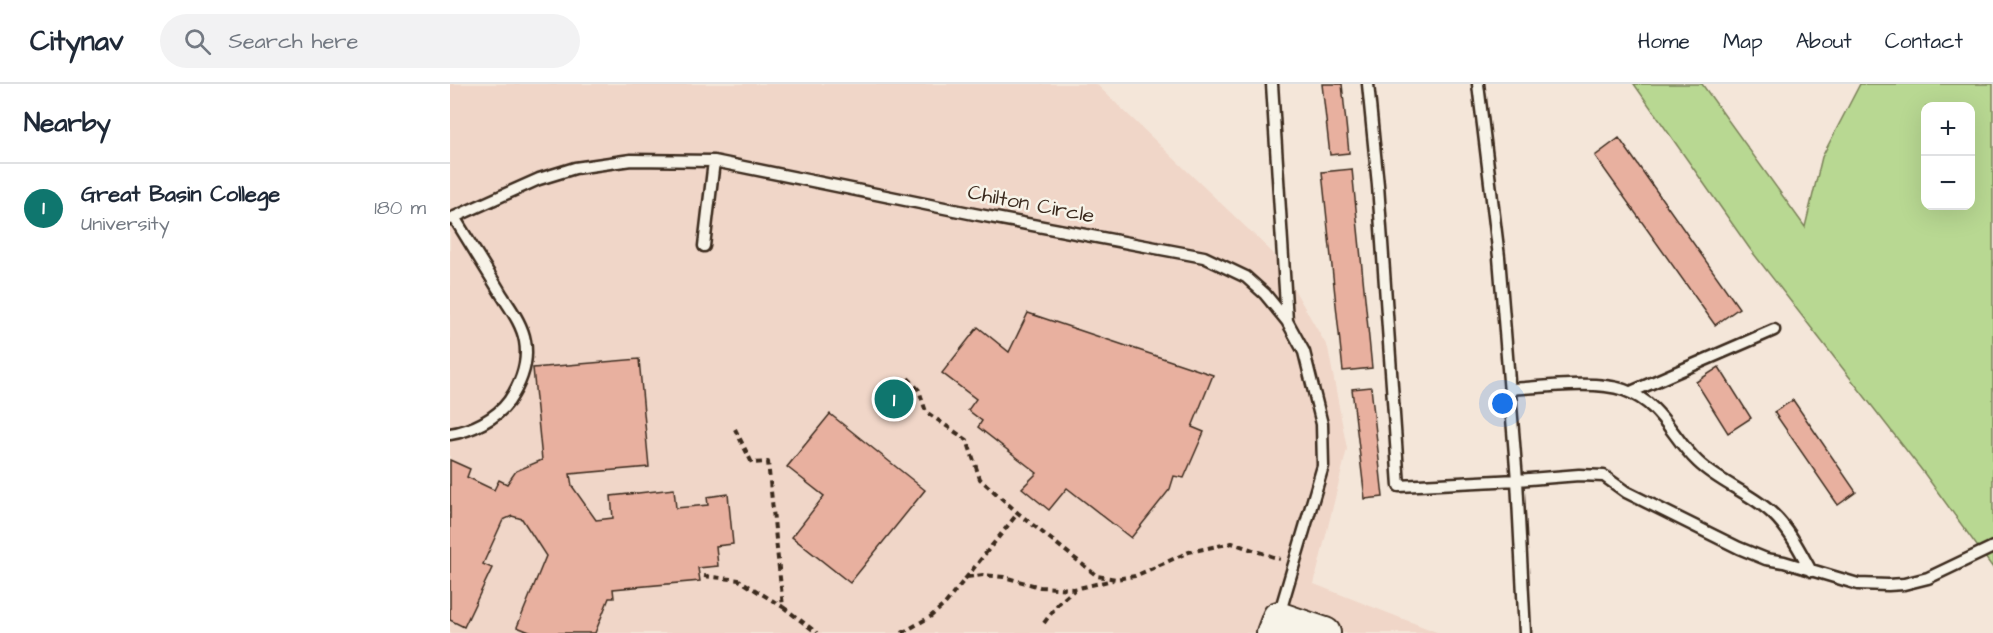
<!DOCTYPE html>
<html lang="en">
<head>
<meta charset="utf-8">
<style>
  :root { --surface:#fff; --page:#f2f2f3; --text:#1f2937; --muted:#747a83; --line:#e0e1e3; --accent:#0f766e }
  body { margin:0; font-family:"Architects Daughter",sans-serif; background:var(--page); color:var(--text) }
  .controls { position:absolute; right:18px; top:18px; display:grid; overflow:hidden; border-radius:12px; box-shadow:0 6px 24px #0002 }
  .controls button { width:54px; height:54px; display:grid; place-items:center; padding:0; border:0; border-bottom:2px solid var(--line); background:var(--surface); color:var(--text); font:30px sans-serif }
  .you { position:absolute; left:1053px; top:320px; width:21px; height:21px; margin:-15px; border:4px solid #fff; border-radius:50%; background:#1a73e8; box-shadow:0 0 0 9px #1a73e833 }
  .badge { display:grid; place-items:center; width:39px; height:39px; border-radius:50%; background:var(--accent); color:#fff; font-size:20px; font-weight:700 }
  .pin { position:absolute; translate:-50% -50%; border:3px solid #fff; box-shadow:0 2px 6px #0006 }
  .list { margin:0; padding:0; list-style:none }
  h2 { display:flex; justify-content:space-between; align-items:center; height:78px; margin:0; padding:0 24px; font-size:26px }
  h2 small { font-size:20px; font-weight:400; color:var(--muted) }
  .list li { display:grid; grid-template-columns:39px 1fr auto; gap:18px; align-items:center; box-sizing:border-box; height:90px; padding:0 24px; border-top:2px solid var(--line) }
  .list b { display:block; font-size:22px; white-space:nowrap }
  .list p { margin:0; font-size:20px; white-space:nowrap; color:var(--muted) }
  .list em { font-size:20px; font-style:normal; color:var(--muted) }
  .icon { flex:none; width:33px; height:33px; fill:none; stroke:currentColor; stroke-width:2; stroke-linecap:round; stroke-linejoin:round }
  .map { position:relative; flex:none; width:1543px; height:549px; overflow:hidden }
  header { display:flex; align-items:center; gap:36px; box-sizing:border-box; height:84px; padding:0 30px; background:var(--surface); border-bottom:2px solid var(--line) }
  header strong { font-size:28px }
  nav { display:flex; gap:33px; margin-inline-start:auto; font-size:21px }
  .search { width:420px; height:54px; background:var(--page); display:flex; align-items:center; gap:15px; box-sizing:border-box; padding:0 21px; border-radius:33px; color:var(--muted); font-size:22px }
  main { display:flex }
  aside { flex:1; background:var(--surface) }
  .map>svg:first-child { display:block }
</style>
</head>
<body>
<header>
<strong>Citynav</strong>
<div class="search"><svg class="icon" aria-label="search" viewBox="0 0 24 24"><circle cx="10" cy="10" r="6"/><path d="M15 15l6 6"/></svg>Search here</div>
<nav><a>Home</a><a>Map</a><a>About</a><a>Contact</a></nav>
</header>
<main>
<aside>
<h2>Nearby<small></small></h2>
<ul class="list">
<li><span class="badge">1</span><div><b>Great Basin College</b><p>University</p></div><em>180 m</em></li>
</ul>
</aside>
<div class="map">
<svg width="1543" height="549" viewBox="0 0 1543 549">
  <rect width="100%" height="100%" fill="#f4e6d9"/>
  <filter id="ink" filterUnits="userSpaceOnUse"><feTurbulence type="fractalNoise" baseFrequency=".0167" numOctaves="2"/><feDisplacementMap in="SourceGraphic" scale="12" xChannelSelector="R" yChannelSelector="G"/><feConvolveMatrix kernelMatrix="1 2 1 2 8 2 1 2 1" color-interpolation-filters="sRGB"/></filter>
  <g filter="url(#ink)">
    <path fill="#f0d6c8" d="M0,0H646L823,169L878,264L897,365L864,500L989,549H0Z"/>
    <path fill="#b8d892" stroke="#7a8158" stroke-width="1.5" fill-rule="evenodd" d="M1184,0H1252L1355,143L1372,73L1410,0H1543V484L1474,389L1300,165ZM1476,22H1520V122H1476Z"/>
    <path fill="#e8b09f" stroke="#3b2a1e" stroke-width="1.5" d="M872,0H892L899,69L880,71Z
      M1169,54L1289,224L1265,241L1145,72Z
      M902,85L922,284L893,287L872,88Z
      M578,229L763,291L742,343L754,348L734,394L724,392L720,405L681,454L617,404L599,426L572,404L587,389L528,343L532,337L518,326L526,315L492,289L528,243L559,268Z
      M189,275L199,383L120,390L122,402L146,436L163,434L161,412L224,405L226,424L258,421L257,413L278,410L283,460L266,462L268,482L248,484L250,497L163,505L164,514H159L145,549H82L67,543L96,472L72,435L62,432L53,436L33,480L42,484L14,543L0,536V376L20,385L17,393L44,406L49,396L57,400L66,387L92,376L83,284Z
      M1269,283L1301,334L1278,349L1246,298Z
      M921,303L933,413L915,415L902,305Z
      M1343,316L1406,408L1388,421L1324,328Z
      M380,330L475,406L400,499L342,453L374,412L337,383Z"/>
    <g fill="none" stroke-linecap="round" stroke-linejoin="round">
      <g stroke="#3b2a1e" stroke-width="15">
        <path id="lane" d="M822,0L837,237
          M918,0L928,101L949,402L1067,396L1049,173L1028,0
          M0,135L89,95L125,84L181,76L264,77L524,130L754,173L796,193L815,210L837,237L854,268L872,340L873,382L829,531
          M254,162L264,77
          M1061,305C1092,303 1146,296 1174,306C1213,320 1221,353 1248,378C1270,399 1301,409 1323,430C1339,445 1350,467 1361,487
          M1181,308L1324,246
          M0,350C21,347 46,335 59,317C71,299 79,279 75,257C72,239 59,223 50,208C35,183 19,158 4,133
          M1075,549L1067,396L1129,391L1154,392L1176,408L1289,464L1316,475L1334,478L1408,500L1438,501L1454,500L1478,494L1543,463"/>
      </g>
      <g stroke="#3b2a1e" stroke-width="34">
        <path id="secondary" d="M822,549L828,533L875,549"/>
      </g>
      <path stroke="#3b2a1e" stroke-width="4" stroke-dasharray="6 4.5" stroke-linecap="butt" d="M458,294L469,306L476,328L517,356L530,395L568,429L647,492L666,495L685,492L739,468L782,459L830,475
        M285,345L302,379L318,378L333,523L367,549
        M254,492L289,496L333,523
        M517,493L533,491L554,493L590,503L624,505L663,496
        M594,539L608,520L624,506
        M452,549L480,533L495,520L568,429"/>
      <use href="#lane" stroke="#f7f3e8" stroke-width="10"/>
      <use href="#secondary" stroke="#f7f3e8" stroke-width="30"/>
    </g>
  </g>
  <g text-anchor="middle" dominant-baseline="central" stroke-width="5" stroke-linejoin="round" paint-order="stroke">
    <g font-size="21" fill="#3b2a1e" stroke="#f7f3e8">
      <text transform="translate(581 120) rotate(11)">Chilton Circle</text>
    </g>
  </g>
</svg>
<div class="controls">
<button>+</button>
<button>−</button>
</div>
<div class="you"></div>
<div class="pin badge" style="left:444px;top:315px">1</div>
</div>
</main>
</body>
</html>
